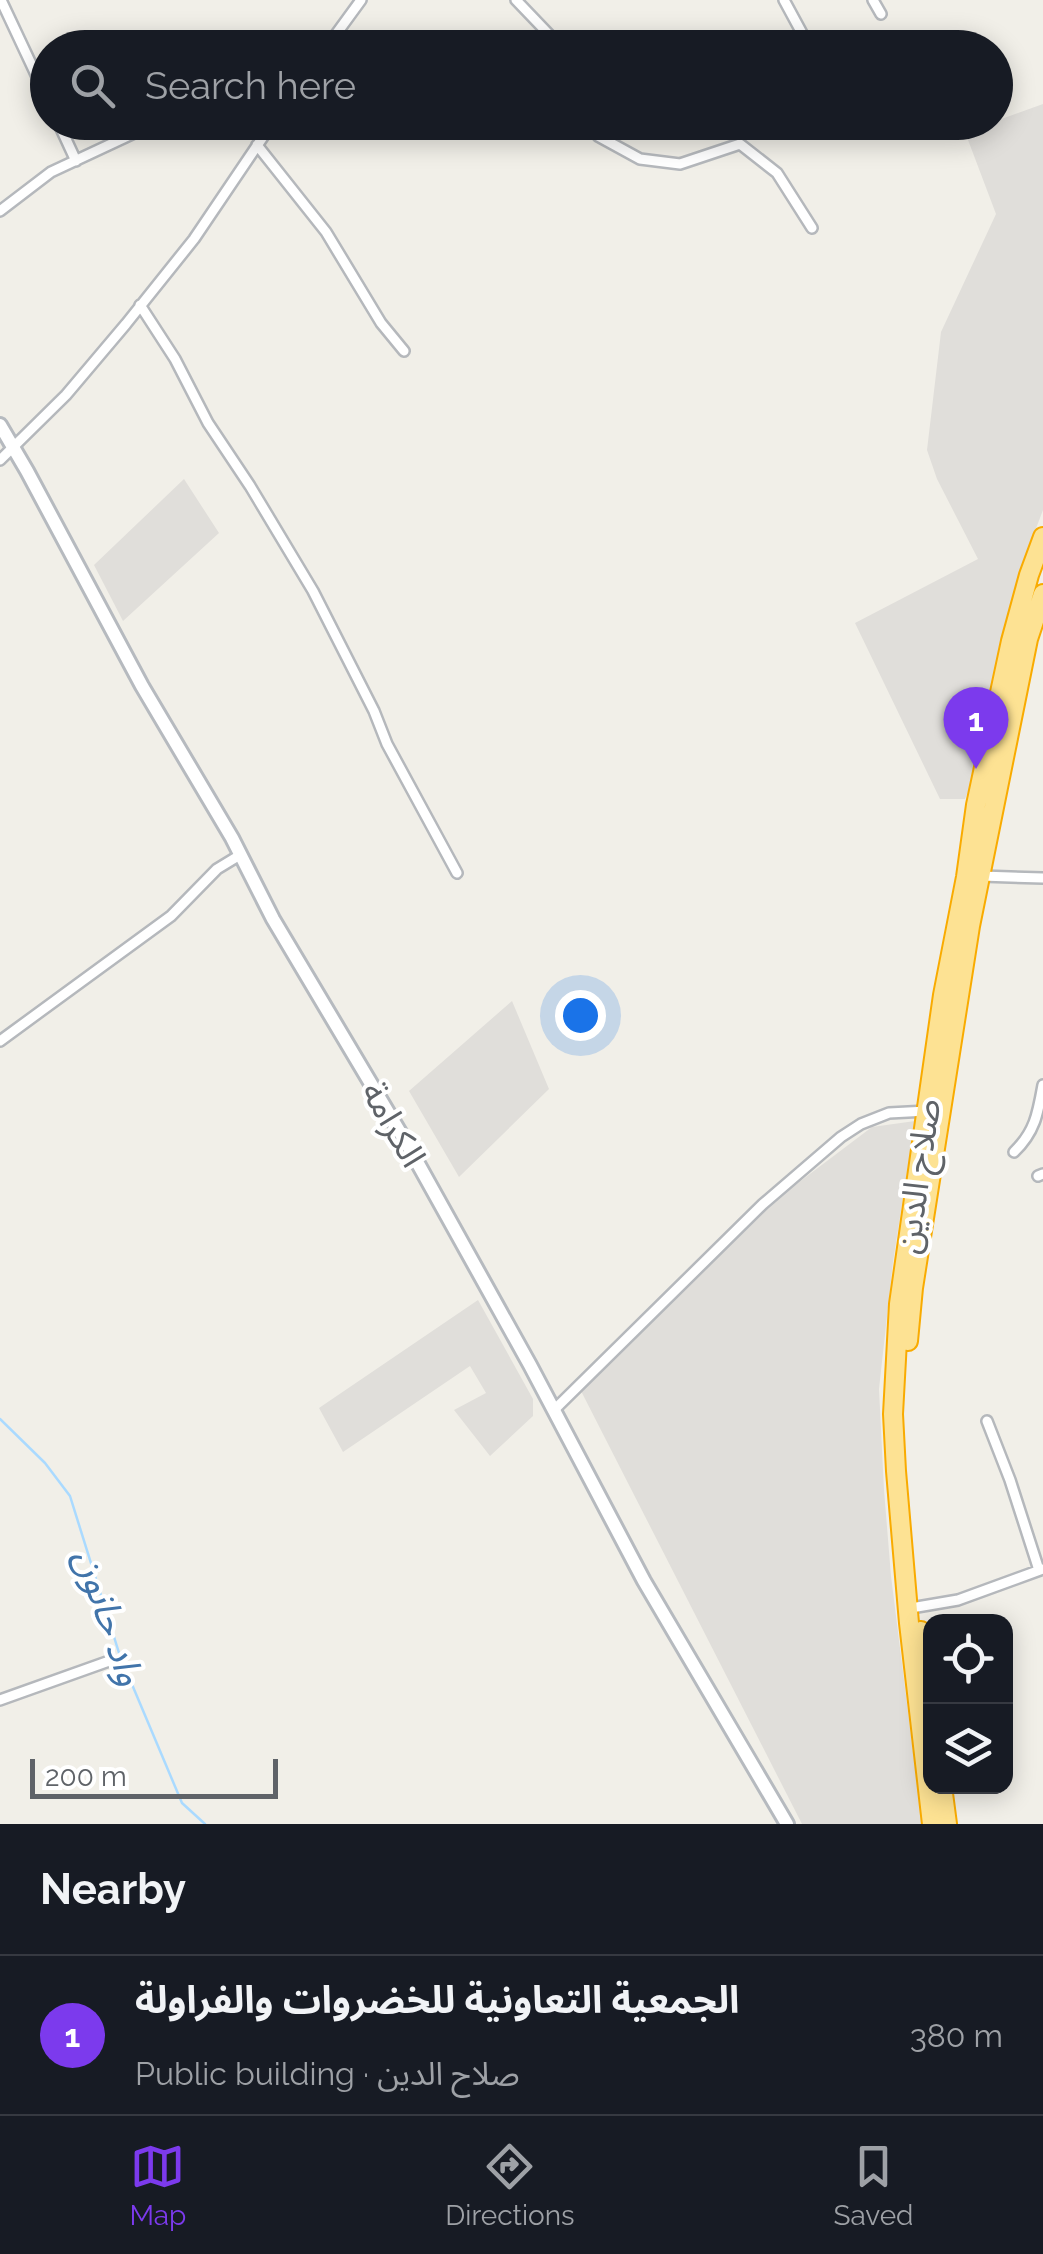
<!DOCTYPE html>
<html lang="en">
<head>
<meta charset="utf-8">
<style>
  :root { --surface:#171b24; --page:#242831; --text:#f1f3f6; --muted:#9ea1a6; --line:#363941; --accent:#7c3aed }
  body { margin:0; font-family:Raleway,"Noto Sans Arabic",sans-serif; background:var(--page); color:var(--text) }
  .controls { position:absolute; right:30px; bottom:30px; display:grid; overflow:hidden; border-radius:20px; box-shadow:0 5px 25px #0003 }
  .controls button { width:90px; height:90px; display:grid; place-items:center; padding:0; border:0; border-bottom:2px solid var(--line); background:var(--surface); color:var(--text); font:50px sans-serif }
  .scale { position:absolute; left:30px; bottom:25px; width:248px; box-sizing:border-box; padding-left:10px; border:5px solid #5f6368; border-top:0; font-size:28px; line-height:35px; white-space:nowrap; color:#5f6368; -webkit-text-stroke:8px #fff; paint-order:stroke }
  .you { position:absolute; left:580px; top:1015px; width:35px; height:35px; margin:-25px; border:8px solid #fff; border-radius:50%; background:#1a73e8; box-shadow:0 0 0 15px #1a73e833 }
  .badge { display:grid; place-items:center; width:65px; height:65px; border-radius:50%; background:var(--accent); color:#fff; font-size:32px; font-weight:700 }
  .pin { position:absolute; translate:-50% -82px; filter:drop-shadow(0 2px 5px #0008) }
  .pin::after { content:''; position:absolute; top:52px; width:35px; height:30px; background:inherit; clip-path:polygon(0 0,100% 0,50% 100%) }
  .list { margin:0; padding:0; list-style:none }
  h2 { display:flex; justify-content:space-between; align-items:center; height:130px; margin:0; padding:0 40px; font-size:42px }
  h2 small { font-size:32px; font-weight:400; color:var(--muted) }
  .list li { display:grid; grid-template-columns:65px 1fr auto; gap:30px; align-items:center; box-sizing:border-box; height:160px; padding:0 40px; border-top:2px solid var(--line) }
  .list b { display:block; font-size:38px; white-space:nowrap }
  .list p { margin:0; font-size:32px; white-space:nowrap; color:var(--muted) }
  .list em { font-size:32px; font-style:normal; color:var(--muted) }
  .icon { flex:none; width:55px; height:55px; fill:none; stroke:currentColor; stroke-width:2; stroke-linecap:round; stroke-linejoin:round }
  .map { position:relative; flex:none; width:1043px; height:1824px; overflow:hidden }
  .search { position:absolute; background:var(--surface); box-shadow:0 5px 25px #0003; left:30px; right:30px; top:30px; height:110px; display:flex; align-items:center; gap:25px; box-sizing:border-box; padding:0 35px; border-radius:55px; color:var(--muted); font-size:38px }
  .sheet { height:290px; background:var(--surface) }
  nav { display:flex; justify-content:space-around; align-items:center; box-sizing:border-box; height:140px; border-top:2px solid var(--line); background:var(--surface); font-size:28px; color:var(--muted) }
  nav a { display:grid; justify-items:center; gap:5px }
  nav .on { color:var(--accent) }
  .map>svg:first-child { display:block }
</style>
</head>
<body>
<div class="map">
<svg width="1043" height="1824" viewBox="0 0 1043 1824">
  <rect width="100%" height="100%" fill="#f1efe8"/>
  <path fill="#e0deda" d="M1043,104V510L1019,573L974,776L965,799H940L855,623L978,559L937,479L927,450L941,332L996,214L965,132Z
    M184,479L219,533L123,621L94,565Z
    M512,1001L549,1089L459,1177L409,1091Z
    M915,1121L893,1262L879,1389L884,1490L891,1576L922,1824H802L580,1389L782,1195L872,1127Z
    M478,1300L533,1399V1416L490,1456L454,1410L486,1393L470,1366L343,1452L319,1408Z"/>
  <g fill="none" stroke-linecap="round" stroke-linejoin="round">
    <path stroke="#aadaff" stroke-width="2.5" d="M0,1419L45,1463L70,1496L120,1656L182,1803L205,1824"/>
    <g stroke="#b5b8bc" stroke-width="14">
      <path id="street" d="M1,0L48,100
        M516,0L562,48
        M784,0L810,48
        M873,0L881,14
        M326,48L361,0
        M58,122L76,161
        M590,122L598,136L640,159L680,164L740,144L777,173L812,228
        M257,145L326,232
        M0,211L51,172L158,122
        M326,232L381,323L404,351
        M140,305L175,359L208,423L250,486L313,591L374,711L387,744L457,873
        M0,460L66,395L126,324L194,239L273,122
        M981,876L1043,878
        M0,1041L171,916L217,869L240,855
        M1014,1152C1035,1132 1038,1113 1043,1085
        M1038,1176L1043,1174
        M554,1410L763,1204L841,1137L861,1124L889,1113L927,1111
        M987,1421L1010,1480L1039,1570
        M917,1607L958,1600L1043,1569
        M0,1700L112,1660"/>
    </g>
    <g stroke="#b6babf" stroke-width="18">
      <path id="secondary" d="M0,425L27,471L142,686L232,838L273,919L411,1151L530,1365L644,1581L787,1824"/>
    </g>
    <g stroke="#f9ab00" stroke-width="22">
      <path id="highway" d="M908,1341L913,1288L970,926L1028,639L1043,594
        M921,1631L930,1695
        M942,1786L947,1824
        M932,1824L909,1623L896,1471L893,1414L899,1304L943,995L966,877L976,805L1011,641L1029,575L1043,537"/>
    </g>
    <use href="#street" stroke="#fff" stroke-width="9"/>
    <use href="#secondary" stroke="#fff" stroke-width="12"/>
    <use href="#highway" stroke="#fde293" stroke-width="18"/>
  </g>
  <g text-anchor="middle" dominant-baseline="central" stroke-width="8" stroke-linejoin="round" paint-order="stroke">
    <g font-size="35" fill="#5f6368" stroke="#fff">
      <text transform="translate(394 1124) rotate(60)">الكرامة</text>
      <text transform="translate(917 1176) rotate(-82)">صلاح الدين</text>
    </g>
    <g font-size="38" font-style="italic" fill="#4174aa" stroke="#fff">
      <text transform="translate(110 1617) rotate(71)">واد حانون</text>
    </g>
  </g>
</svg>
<div class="controls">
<button><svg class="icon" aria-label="locate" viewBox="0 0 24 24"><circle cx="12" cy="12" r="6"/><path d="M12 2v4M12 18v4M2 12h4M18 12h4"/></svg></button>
<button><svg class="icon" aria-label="layers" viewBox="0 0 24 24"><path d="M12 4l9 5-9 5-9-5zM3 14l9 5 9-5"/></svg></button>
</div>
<div class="scale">200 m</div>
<div class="you"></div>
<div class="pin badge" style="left:976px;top:769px">1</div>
<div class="search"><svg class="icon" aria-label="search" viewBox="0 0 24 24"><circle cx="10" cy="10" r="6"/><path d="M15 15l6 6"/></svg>Search here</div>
</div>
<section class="sheet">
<h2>Nearby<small></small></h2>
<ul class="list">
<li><span class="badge">1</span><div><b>الجمعية التعاونية للخضروات والفراولة</b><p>Public building · صلاح الدين</p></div><em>380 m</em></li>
</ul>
</section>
<nav>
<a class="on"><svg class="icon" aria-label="map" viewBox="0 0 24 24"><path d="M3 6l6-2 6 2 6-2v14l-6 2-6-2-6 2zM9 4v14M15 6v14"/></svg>Map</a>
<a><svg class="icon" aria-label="directions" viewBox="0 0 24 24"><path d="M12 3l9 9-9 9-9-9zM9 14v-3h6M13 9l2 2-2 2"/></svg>Directions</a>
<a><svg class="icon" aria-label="saved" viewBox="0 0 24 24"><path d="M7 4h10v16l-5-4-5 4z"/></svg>Saved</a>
</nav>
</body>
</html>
